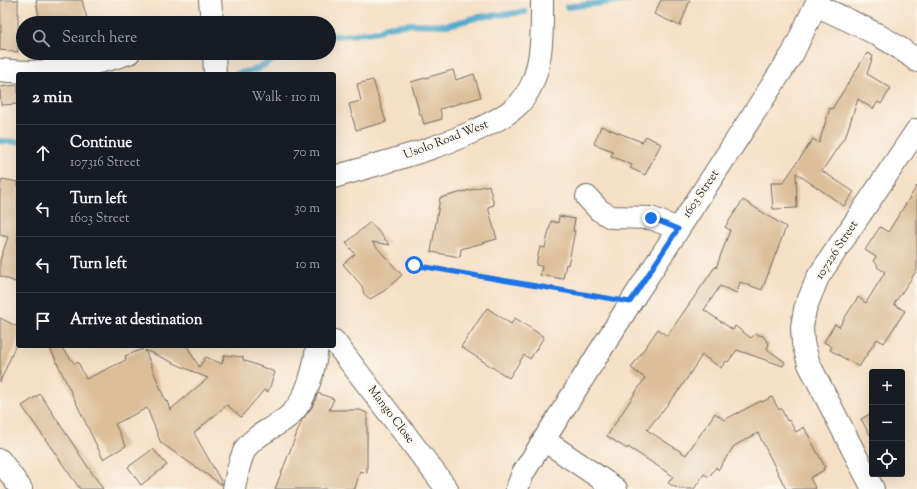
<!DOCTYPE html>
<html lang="en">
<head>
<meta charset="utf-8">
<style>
  :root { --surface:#171b24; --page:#242831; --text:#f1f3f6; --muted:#9ea1a6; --line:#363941 }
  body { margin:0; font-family:"Sorts Mill Goudy",serif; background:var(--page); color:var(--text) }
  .controls { position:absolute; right:12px; bottom:12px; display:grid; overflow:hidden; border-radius:4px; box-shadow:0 4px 16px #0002 }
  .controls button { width:36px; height:36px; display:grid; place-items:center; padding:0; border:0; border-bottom:1px solid var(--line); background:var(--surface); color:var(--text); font:20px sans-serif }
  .stop { position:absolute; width:12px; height:12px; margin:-9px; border:3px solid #1a73e8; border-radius:50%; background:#fff }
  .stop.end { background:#1a73e8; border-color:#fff; box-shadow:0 1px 4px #0008 }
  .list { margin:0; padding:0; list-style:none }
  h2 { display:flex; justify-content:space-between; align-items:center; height:52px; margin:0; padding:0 16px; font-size:17px }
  h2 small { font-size:13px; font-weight:400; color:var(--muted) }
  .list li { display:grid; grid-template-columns:26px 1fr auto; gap:12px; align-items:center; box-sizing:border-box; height:56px; padding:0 16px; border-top:1px solid var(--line) }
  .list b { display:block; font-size:15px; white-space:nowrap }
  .list p { margin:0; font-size:13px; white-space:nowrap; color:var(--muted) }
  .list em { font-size:13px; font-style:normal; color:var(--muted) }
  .icon { flex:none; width:22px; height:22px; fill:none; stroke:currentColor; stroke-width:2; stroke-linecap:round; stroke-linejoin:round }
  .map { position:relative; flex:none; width:917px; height:489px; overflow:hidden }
  .search { position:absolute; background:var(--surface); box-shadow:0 4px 16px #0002; left:16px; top:16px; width:320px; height:44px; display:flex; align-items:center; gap:10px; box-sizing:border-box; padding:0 14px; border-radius:22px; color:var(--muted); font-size:15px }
  .panel { position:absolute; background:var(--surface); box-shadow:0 4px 16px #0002; left:16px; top:72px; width:320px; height:276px; border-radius:4px }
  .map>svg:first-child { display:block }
</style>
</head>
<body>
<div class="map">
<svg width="917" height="489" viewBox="0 0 917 489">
  <rect width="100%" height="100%" fill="#fbf7ec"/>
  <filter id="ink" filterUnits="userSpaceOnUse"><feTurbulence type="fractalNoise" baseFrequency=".025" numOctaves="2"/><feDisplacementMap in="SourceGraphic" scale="8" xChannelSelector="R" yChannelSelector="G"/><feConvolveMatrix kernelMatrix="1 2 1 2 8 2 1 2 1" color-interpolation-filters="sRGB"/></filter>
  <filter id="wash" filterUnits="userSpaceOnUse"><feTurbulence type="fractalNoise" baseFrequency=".012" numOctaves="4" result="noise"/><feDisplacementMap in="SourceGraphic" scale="16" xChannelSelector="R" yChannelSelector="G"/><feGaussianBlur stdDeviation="0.9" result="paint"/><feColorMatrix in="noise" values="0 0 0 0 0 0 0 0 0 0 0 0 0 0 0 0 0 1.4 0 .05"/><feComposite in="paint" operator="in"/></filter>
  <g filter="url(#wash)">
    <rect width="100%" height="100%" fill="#f5dfc5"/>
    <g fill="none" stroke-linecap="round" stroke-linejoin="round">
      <path stroke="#4ea8cb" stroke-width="6" d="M567,7L629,0
        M329,36L350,35L379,31L386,27L410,24L448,25L479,17L525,12
        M237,74L257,69L286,53
        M0,141L18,142"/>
    </g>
    <g id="blocks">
      <path fill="#dcbe99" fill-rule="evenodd" d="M0,0H18V52L0,50V32H1Z
        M36,0H82L88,23H40Z
        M661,0H690L680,26L654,14Z
        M867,53L873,56L867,74L891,88L881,104L878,102L873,109L858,99L846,135L822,171L854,192L844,206L796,173L797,208L773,209L771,183H783L813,139L819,143L830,108L832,109Z
        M453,70L456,80L474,74L481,97L440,109L442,119L424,124L421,114L420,115L411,82Z
        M373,80L386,122L356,130L349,104L361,101L357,84Z
        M18,85V104L1,105L0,87Z
        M601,126L642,142L646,136L661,144L645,175L630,168L632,165L611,156L613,151L594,144Z
        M2,179L18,182V283L0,276V260L8,237L0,235V188Z
        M489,185L494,205L488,207L497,239L461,249L460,257L431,252L440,198Z
        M917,186V270L894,304L905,311L884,343L877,339L859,367L830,350L832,347L824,342L835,324L839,327L858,297L866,303L885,272L877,267L878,265L873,261L876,257L865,250L880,227L888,232Z
        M743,200L786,227L762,290L740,282L737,293L720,286L704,310L733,330L735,326L751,338L755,334L763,336L769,344L767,349L785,362L783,366L737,350L728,362L726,361L721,368L702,355L680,389L647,430L686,455L715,413L724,420L761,401L762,402L772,397L779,410L781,408L787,421L789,420L796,432L804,427L825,467L823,468L824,470L810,478L816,489H786L758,433L734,446L718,470L716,467L709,477L704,474L694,489H679L668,483L673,476L628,447L627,449L607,436L645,378L631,368L658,329L667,336L715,267L716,268L730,230L725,227Z
        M559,216L575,219L573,231H575L568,265L566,264L563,279L540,275L542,266L536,265L540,247L545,248L551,221L558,223Z
        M370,222L390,245L372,242L402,275L384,291L370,299L364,294L362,286L343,264L355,254L346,243Z
        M487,308L511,324L515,318L544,337L530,359L524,355L509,378L461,347Z
        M0,318L18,327V340L0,382Z
        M49,346H60L75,364L78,362L86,379L126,360L125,356L143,349L137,346H187L199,367L206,357L222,364L224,355L243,357V360L275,372L268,392L264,390L241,417L227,405L194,433L222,483V485L161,443L147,408L115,424L126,446L103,459ZM145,350L205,377L208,378L170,410L167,401L166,402Z
        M318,393L334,399L329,410H360L367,413V473L360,471L355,489H275L302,420L312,407Z
        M40,394L88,467L103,489H80L22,406Z
        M872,413V434L870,435L861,419Z
        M153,449L167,465L141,485L128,467Z"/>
    </g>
  </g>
  <g filter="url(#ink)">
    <use href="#blocks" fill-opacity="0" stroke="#726a61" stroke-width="1"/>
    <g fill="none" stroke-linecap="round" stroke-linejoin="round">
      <g stroke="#726a61" stroke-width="24">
        <path id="minor" d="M210,0L212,23
          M816,5C851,22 887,36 917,61
          M214,53L215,74
          M0,70C10,71 21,72 31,72C64,70 98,64 129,53
          M334,177C384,162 436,150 483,127C495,121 509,114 519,104C524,99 529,90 532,84C543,58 542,27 542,0
          M587,197L599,210L611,217L651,218L678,229
          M334,341L447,489
          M544,440L616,489
          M0,460L21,489
          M234,489C236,478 240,457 246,448C254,437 265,432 276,425C281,422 287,418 291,414C307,399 315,367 317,346
          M517,489L523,473L631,302L793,53L818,0
          M873,489L809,364L803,343L802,327L805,309L818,277L917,130"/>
      </g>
      <path stroke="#726a61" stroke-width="2.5" stroke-dasharray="3 3" stroke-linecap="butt" d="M414,265L608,298"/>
      <use href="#minor" stroke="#fff" stroke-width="22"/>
    </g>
  </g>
  <g fill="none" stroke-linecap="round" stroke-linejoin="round" filter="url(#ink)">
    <path stroke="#1a73e8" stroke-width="5" d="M414,265L630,302L678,229L651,218"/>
  </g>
  <g text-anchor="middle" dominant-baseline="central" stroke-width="4" stroke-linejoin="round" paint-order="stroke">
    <g font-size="12" fill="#2b2b2b" stroke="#fbf7ec">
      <text transform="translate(446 140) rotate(-21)">Usolo Road West</text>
      <text transform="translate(701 194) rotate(-56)">1603 Street</text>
      <text transform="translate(837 250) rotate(-57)">107226 Street</text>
      <text transform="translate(391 415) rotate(53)">Mango Close</text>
    </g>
  </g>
</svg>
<div class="controls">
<button>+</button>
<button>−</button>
<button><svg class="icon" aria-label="locate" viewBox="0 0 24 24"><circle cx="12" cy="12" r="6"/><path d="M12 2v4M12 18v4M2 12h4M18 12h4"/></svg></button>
</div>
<div class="stop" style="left:414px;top:265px"></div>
<div class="stop end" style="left:651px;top:218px"></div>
<div class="search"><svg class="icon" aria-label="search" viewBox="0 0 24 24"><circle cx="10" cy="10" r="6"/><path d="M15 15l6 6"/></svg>Search here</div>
<section class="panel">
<h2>2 min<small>Walk · 110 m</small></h2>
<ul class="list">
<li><svg class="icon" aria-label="ahead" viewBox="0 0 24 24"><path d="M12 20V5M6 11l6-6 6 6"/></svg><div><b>Continue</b><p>107316 Street</p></div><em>70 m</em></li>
<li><svg class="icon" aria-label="left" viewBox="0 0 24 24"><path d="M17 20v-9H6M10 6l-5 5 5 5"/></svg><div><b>Turn left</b><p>1603 Street</p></div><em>30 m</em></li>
<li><svg class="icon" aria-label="left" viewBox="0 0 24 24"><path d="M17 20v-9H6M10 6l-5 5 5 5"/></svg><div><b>Turn left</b></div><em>10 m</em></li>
<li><svg class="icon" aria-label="arrive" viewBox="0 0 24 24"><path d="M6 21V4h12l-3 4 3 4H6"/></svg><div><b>Arrive at destination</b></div></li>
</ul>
</section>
</div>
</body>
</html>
